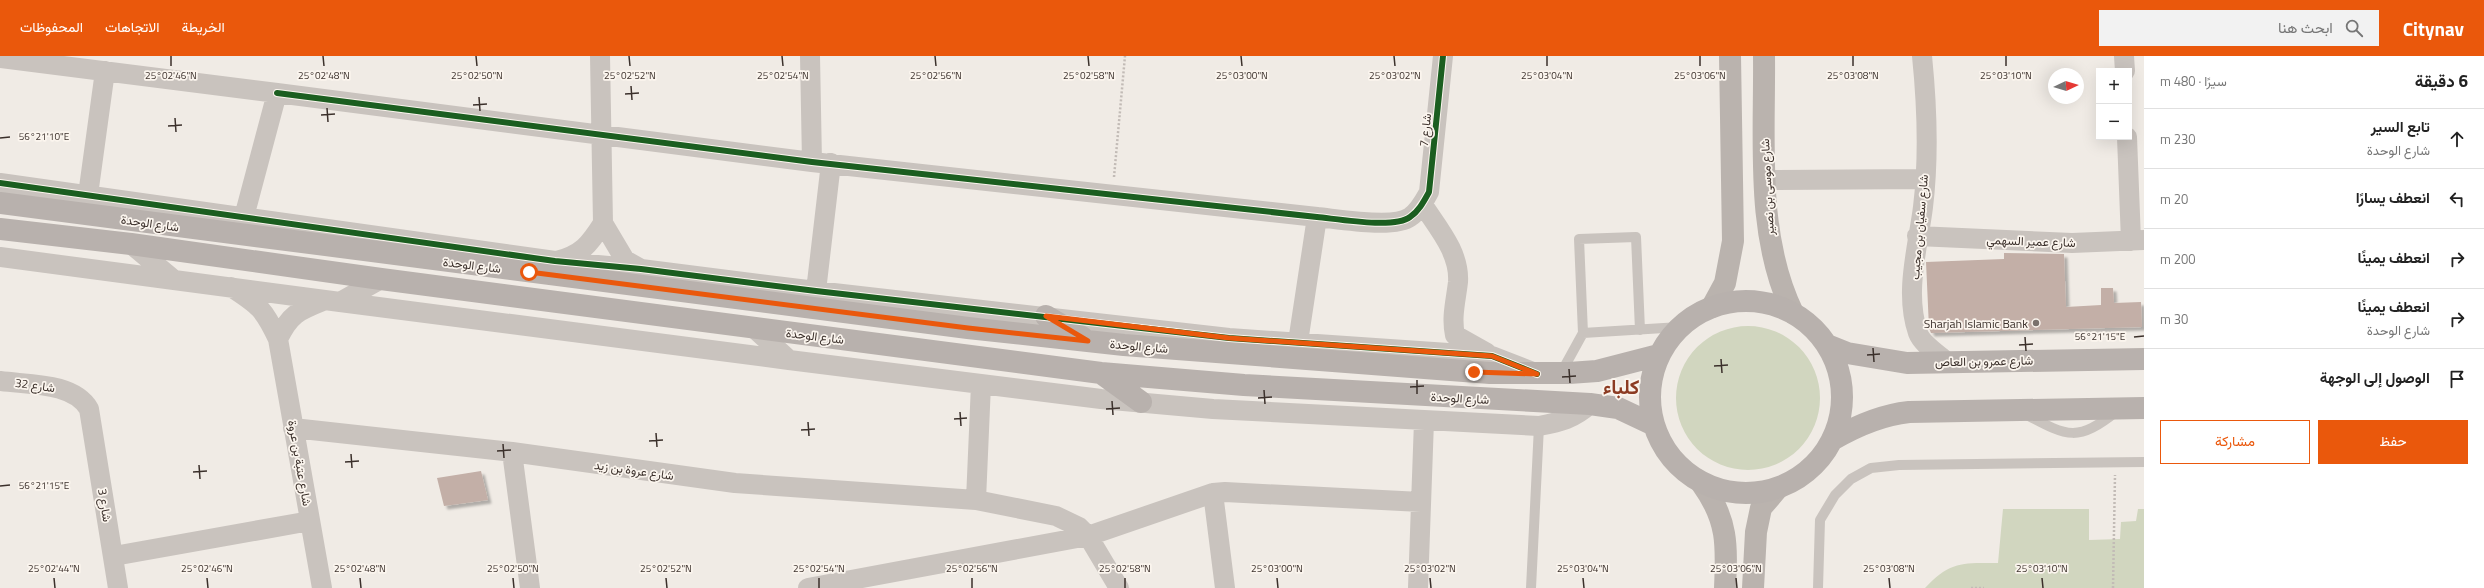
<!DOCTYPE html>
<html lang="ar">
<head>
<meta charset="utf-8">
<style>
  :root { --surface:#fff; --page:#f2f2f2; --text:#222; --muted:#767676; --line:#e0e0e0; --accent:#ea580c }
  body { margin:0; font-family:"Titillium Web",Vazirmatn,sans-serif; background:var(--page); color:var(--text); direction:rtl }
  .controls { position:absolute; right:12px; top:12px; display:grid; overflow:hidden; border-radius:0px; box-shadow:0 4px 16px #0002 }
  .controls button { width:36px; height:36px; display:grid; place-items:center; padding:0; border:0; border-bottom:1px solid var(--line); background:var(--surface); color:var(--text); font:20px sans-serif }
  .compass { position:absolute; left:2048px; top:12px; width:36px; height:36px; border-radius:50%; background:var(--surface); box-shadow:0 4px 16px #0002; rotate:86deg }
  .stop { position:absolute; width:12px; height:12px; margin:-9px; border:3px solid #ea580c; border-radius:50%; background:#fff }
  .stop.end { background:#ea580c; border-color:#fff; box-shadow:0 1px 4px #0008 }
  .list { margin:0; padding:0; list-style:none }
  h2 { display:flex; justify-content:space-between; align-items:center; height:52px; margin:0; padding:0 16px; font-size:17px }
  h2 small { font-size:13px; font-weight:400; color:var(--muted) }
  .list li { display:grid; grid-template-columns:26px 1fr auto; gap:12px; align-items:center; box-sizing:border-box; height:60px; padding:0 16px; border-top:1px solid var(--line) }
  .list b { display:block; font-size:15px; white-space:nowrap }
  .list p { margin:0; font-size:13px; white-space:nowrap; color:var(--muted) }
  .list em { font-size:13px; font-style:normal; color:var(--muted) }
  .actions { display:flex; gap:8px; padding:12px 16px }
  .actions a { flex:1; padding:9px 0; border:1px solid var(--accent); border-radius:0px; text-align:center; font-size:14px; color:var(--accent) }
  .actions .main { background:var(--accent); color:#fff }
  .icon { flex:none; width:22px; height:22px; fill:none; stroke:currentColor; stroke-width:2; stroke-linecap:round; stroke-linejoin:round }
  .map { position:relative; flex:none; width:2144px; height:532px; overflow:hidden; direction:ltr }
  header { display:flex; align-items:center; gap:24px; box-sizing:border-box; height:56px; padding:0 20px; background:var(--accent); color:#fff }
  header strong { font-size:19px }
  nav { display:flex; gap:22px; margin-inline-start:auto; font-size:14px }
  .search { width:280px; height:36px; background:var(--page); display:flex; align-items:center; gap:10px; box-sizing:border-box; padding:0 14px; border-radius:0px; color:var(--muted); font-size:15px }
  main { display:flex }
  aside { flex:1; background:var(--surface) }
  .map>svg:first-child { display:block }
</style>
</head>
<body>
<header>
<strong>Citynav</strong>
<div class="search"><svg class="icon" aria-label="search" viewBox="0 0 24 24"><circle cx="10" cy="10" r="6"/><path d="M15 15l6 6"/></svg>ابحث هنا</div>
<nav><a>الخريطة</a><a>الاتجاهات</a><a>المحفوظات</a></nav>
</header>
<main>
<aside>
<h2>6 دقيقة<small>سيرًا · 480 m</small></h2>
<ul class="list">
<li><svg class="icon" aria-label="ahead" viewBox="0 0 24 24"><path d="M12 20V5M6 11l6-6 6 6"/></svg><div><b>تابع السير</b><p>شارع الوحدة</p></div><em>230 m</em></li>
<li><svg class="icon" aria-label="left" viewBox="0 0 24 24"><path d="M17 20v-9H6M10 6l-5 5 5 5"/></svg><div><b>انعطف يسارًا</b></div><em>20 m</em></li>
<li><svg class="icon" aria-label="right" viewBox="0 0 24 24"><path d="M7 20v-9h11M14 6l5 5-5 5"/></svg><div><b>انعطف يمينًا</b></div><em>200 m</em></li>
<li><svg class="icon" aria-label="right" viewBox="0 0 24 24"><path d="M7 20v-9h11M14 6l5 5-5 5"/></svg><div><b>انعطف يمينًا</b><p>شارع الوحدة</p></div><em>30 m</em></li>
<li><svg class="icon" aria-label="arrive" viewBox="0 0 24 24"><path d="M6 21V4h12l-3 4 3 4H6"/></svg><div><b>الوصول إلى الوجهة</b></div></li>
</ul>
<div class="actions"><a class="main">حفظ</a><a>مشاركة</a></div>
</aside>
<div class="map">
<svg width="2144" height="532" viewBox="0 0 2144 532">
  <defs>
    <filter id="shadow"><feDropShadow dx="3.5" dy="3.5" stdDeviation="1" flood-color="#0004"/></filter>
  </defs>
  <rect width="100%" height="100%" fill="#f0ebe5"/>
  <path fill="#d1d6bf" d="M1676 342a72 72 0 1 1 144 0a72 72 0 1 1-144 0Z
    M2003,453H2089V484L2120,483L2121,466L2136,465L2138,453H2144V532H1925C1950,505 1963,507 1998,507Z"/>
  <path fill="#c3afa7" filter="url(#shadow)" d="M2004,197L2064,198L2066,251L2101,249V232H2113L2114,247L2141,246L2142,271L1931,277L1929,272L1926,206L2004,203Z
    M481,415L488,444L444,450L437,422Z"/>
  <g fill="none" stroke-linecap="round" stroke-linejoin="round">
    <path stroke="#c2bbb6" stroke-width="2.5" stroke-dasharray="2 2" stroke-linecap="butt" d="M1114,121L1125,0
      M1971,532H1984
      M2113,532L2115,419"/>
    <path stroke="#c9c3be" stroke-width="10" d="M1583,277L1680,271
      M1561,317L1583,277L1579,183L1636,181L1640,274
      M2027,359C2068,381 2078,386 2117,355
      M1531,532L1539,370
      M1818,532L1820,464L1835,439L1851,423L1871,412L1899,409L2144,406"/>
    <path stroke="#c9c3be" stroke-width="20" d="M600,0L603,167L625,204L641,213
      M810,0L812,106
      M1922,0C1927,49 1929,102 1923,151C1918,191 1904,237 1918,277C1922,288 1938,298 1946,305
      M2124,0L2125,15
      M0,2L277,37L244,161
      M277,37L812,106L1317,161C1338,163 1394,173 1410,161C1419,155 1424,145 1429,136L1443,0
      M2127,81L2131,185
      M1765,124L1924,123
      M0,127L555,205L641,213L816,235L1229,282L1492,300L1533,316
      M88,139L105,15
      M1423,149C1438,172 1460,197 1458,226C1456,244 1451,261 1455,279L1487,297
      M1917,180L2072,187L2144,184
      M131,188L174,224L340,246L381,223
      M0,201L174,224
      M557,205C582,198 589,189 603,167
      M231,231C259,249 264,253 278,283L322,532
      M816,235L831,107
      M340,246L789,304
      M754,272L789,304L1101,343L1213,353L1539,370C1560,366 1574,363 1590,348
      M278,283C290,258 298,255 323,245
      M1298,286L1317,161
      M0,325C28,329 73,326 89,353L118,532
      M293,372L512,396L735,427L976,444L1056,460L1079,471L1088,480L1119,532
      M512,396L530,532
      M976,444L981,328
      M114,500L310,465
      M808,532L1088,480L1213,437
      M1225,532L1213,437L1225,436L1421,446
      M1418,532L1424,365"/>
    <path stroke="#bab3ae" stroke-width="22" d="M1764,0C1765,85 1755,179 1793,257
      M1712,251L1725,227L1733,185L1730,0
      M1702,428C1728,464 1727,489 1725,532
      M1753,532L1756,476L1761,452L1778,432"/>
    <path stroke="#b8b1ad" stroke-width="22" d="M0,147L968,272L1124,289L1490,317H1569L1597,315L1659,299
      M0,173L131,188L381,223L1101,317L1244,329L1590,348L1618,352L1654,369
      M1650 341a96 96 0 1 1 192 0a96 96 0 1 1-192 0Z
      M1046,260L1082,281
      M1827,289L1847,297L1907,307L2144,303
      M1101,317L1141,346
      M1832,384C1856,370 1881,359 1909,356L2144,352"/>
    <g stroke="#fbf5ee" stroke-width="8">
      <path id="cycleway" d="M277,37L812,106L1317,161C1338,163 1394,173 1410,161C1419,155 1424,145 1429,136L1443,0
        M0,127L555,205L641,213L816,235L1229,282L1492,300L1537,318"/>
    </g>
    <use href="#cycleway" stroke="#1b5e20" stroke-width="6"/>
  </g>
  <g fill="none" stroke-linecap="round" stroke-linejoin="round">
    <path stroke="#ea580c" stroke-width="5" d="M529,216L968,272L1088,285L1046,260L1229,282L1492,300L1537,318L1474,316"/>
  </g>
  <path fill="none" stroke="#3b302b" stroke-width="1.5" d="M171,0V10M323,0L324,10M476,0L477,10M629,0L630,10M782,0L783,10M935,0L936,10M1088,0L1089,10M1241,0L1242,10M1394,0L1395,10M1547,0V10M1700,0V10M1853,0V10M2006,0V10M631,30L632,44M625,38L639,37M479,41L480,55M473,49L487,48M327,52L328,66M321,59L335,58M175,62L176,76M168,70L182,69M0,82L10,81M2025,281L2026,295M2134,281L2144,280M2019,289L2033,288M1873,292L1874,306M1867,299L1880,298M1721,303L1722,317M1714,310L1728,309M1569,313L1570,327M1562,321L1576,320M1417,324V338M1410,331L1424,330M1264,334L1265,348M1258,342L1272,341M1112,345L1113,359M1106,353L1120,352M960,356L961,370M954,363L967,362M808,366L809,380M801,374L815,373M656,377L657,391M649,385L663,384M503,388L504,402M497,395L511,394M351,398L352,412M345,406L359,405M199,409L200,423M193,416L207,415M0,430L10,429M54,522L55,532M207,522L208,532M360,522L361,532M513,522L514,532M666,522L667,532M819,522V532M972,522V532M1125,522V532M1277,522L1278,532M1430,522L1431,532M1583,522L1584,532M1736,522L1737,532M1889,522L1890,532M2042,522L2043,532"/>
  <circle fill="#7a716c" stroke="#fbf5ee" stroke-width="1.5" cx="2036" cy="267" r="4"/>
  <g text-anchor="middle" dominant-baseline="central" stroke-width="3.5" stroke-linejoin="round" paint-order="stroke">
    <g font-size="12" fill="#3b302b" stroke="#fbf5ee">
      <text transform="translate(1425 74) rotate(-84)">شارع 7</text>
      <text transform="translate(1767 131) rotate(-93)">شارع موسى بن نصير</text>
      <text transform="translate(150 167) rotate(8)">شارع الوحدة</text>
      <text transform="translate(1919 171) rotate(-85)">شارع سفيان بن مجيب</text>
      <text transform="translate(2031 185) rotate(2)">شارع عمير السهمي</text>
      <text transform="translate(472 209) rotate(7)">شارع الوحدة</text>
      <text transform="translate(815 280) rotate(7)">شارع الوحدة</text>
      <text transform="translate(1139 290) rotate(5)">شارع الوحدة</text>
      <text transform="translate(1984 305) rotate(-1)">شارع عمرو بن العاص</text>
      <text transform="translate(35 329) rotate(8)">شارع 32</text>
      <text transform="translate(1460 342) rotate(3)">شارع الوحدة</text>
      <text transform="translate(300 407) rotate(80)">شارع عتبة بن عروة</text>
      <text transform="translate(634 414) rotate(8)">شارع عروة بن زيد</text>
      <text transform="translate(105 449) rotate(81)">شارع 3</text>
    </g>
    <g font-size="12" fill="#3b302b" stroke="#fbf5ee" text-anchor="end">
      <text x="2028" y="267">Sharjah Islamic Bank</text>
    </g>
    <g font-size="20" font-weight="bold" fill="#8c3b22" stroke="#fbf5ee">
      <text x="1621" y="330">كلباء</text>
    </g>
  </g>
  <g font-size="10" text-anchor="middle" fill="#3b302b" stroke="#fbf5ee" stroke-width="3.5" stroke-linejoin="round" paint-order="stroke">
    <text x="171" y="23">25°02'46"N</text>
    <text x="324" y="23">25°02'48"N</text>
    <text x="477" y="23">25°02'50"N</text>
    <text x="630" y="23">25°02'52"N</text>
    <text x="783" y="23">25°02'54"N</text>
    <text x="936" y="23">25°02'56"N</text>
    <text x="1089" y="23">25°02'58"N</text>
    <text x="1242" y="23">25°03'00"N</text>
    <text x="1395" y="23">25°03'02"N</text>
    <text x="1547" y="23">25°03'04"N</text>
    <text x="1700" y="23">25°03'06"N</text>
    <text x="1853" y="23">25°03'08"N</text>
    <text x="2006" y="23">25°03'10"N</text>
    <text x="44" y="84">56°21'10"E</text>
    <text x="2100" y="284">56°21'15"E</text>
    <text x="44" y="433">56°21'15"E</text>
    <text x="54" y="516">25°02'44"N</text>
    <text x="207" y="516">25°02'46"N</text>
    <text x="360" y="516">25°02'48"N</text>
    <text x="513" y="516">25°02'50"N</text>
    <text x="666" y="516">25°02'52"N</text>
    <text x="819" y="516">25°02'54"N</text>
    <text x="972" y="516">25°02'56"N</text>
    <text x="1125" y="516">25°02'58"N</text>
    <text x="1277" y="516">25°03'00"N</text>
    <text x="1430" y="516">25°03'02"N</text>
    <text x="1583" y="516">25°03'04"N</text>
    <text x="1736" y="516">25°03'06"N</text>
    <text x="1889" y="516">25°03'08"N</text>
    <text x="2042" y="516">25°03'10"N</text>
  </g>
</svg>
<div class="controls">
<button>+</button>
<button>−</button>
</div>
<svg class="compass" viewBox="-18 -18 36 36"><path d="M0-13l5 13h-10z" fill="#e53935"/><path d="M0 13l5-13h-10z" fill="#767676"/></svg>
<div class="stop" style="left:529px;top:216px"></div>
<div class="stop end" style="left:1474px;top:316px"></div>
</div>
</main>
</body>
</html>
